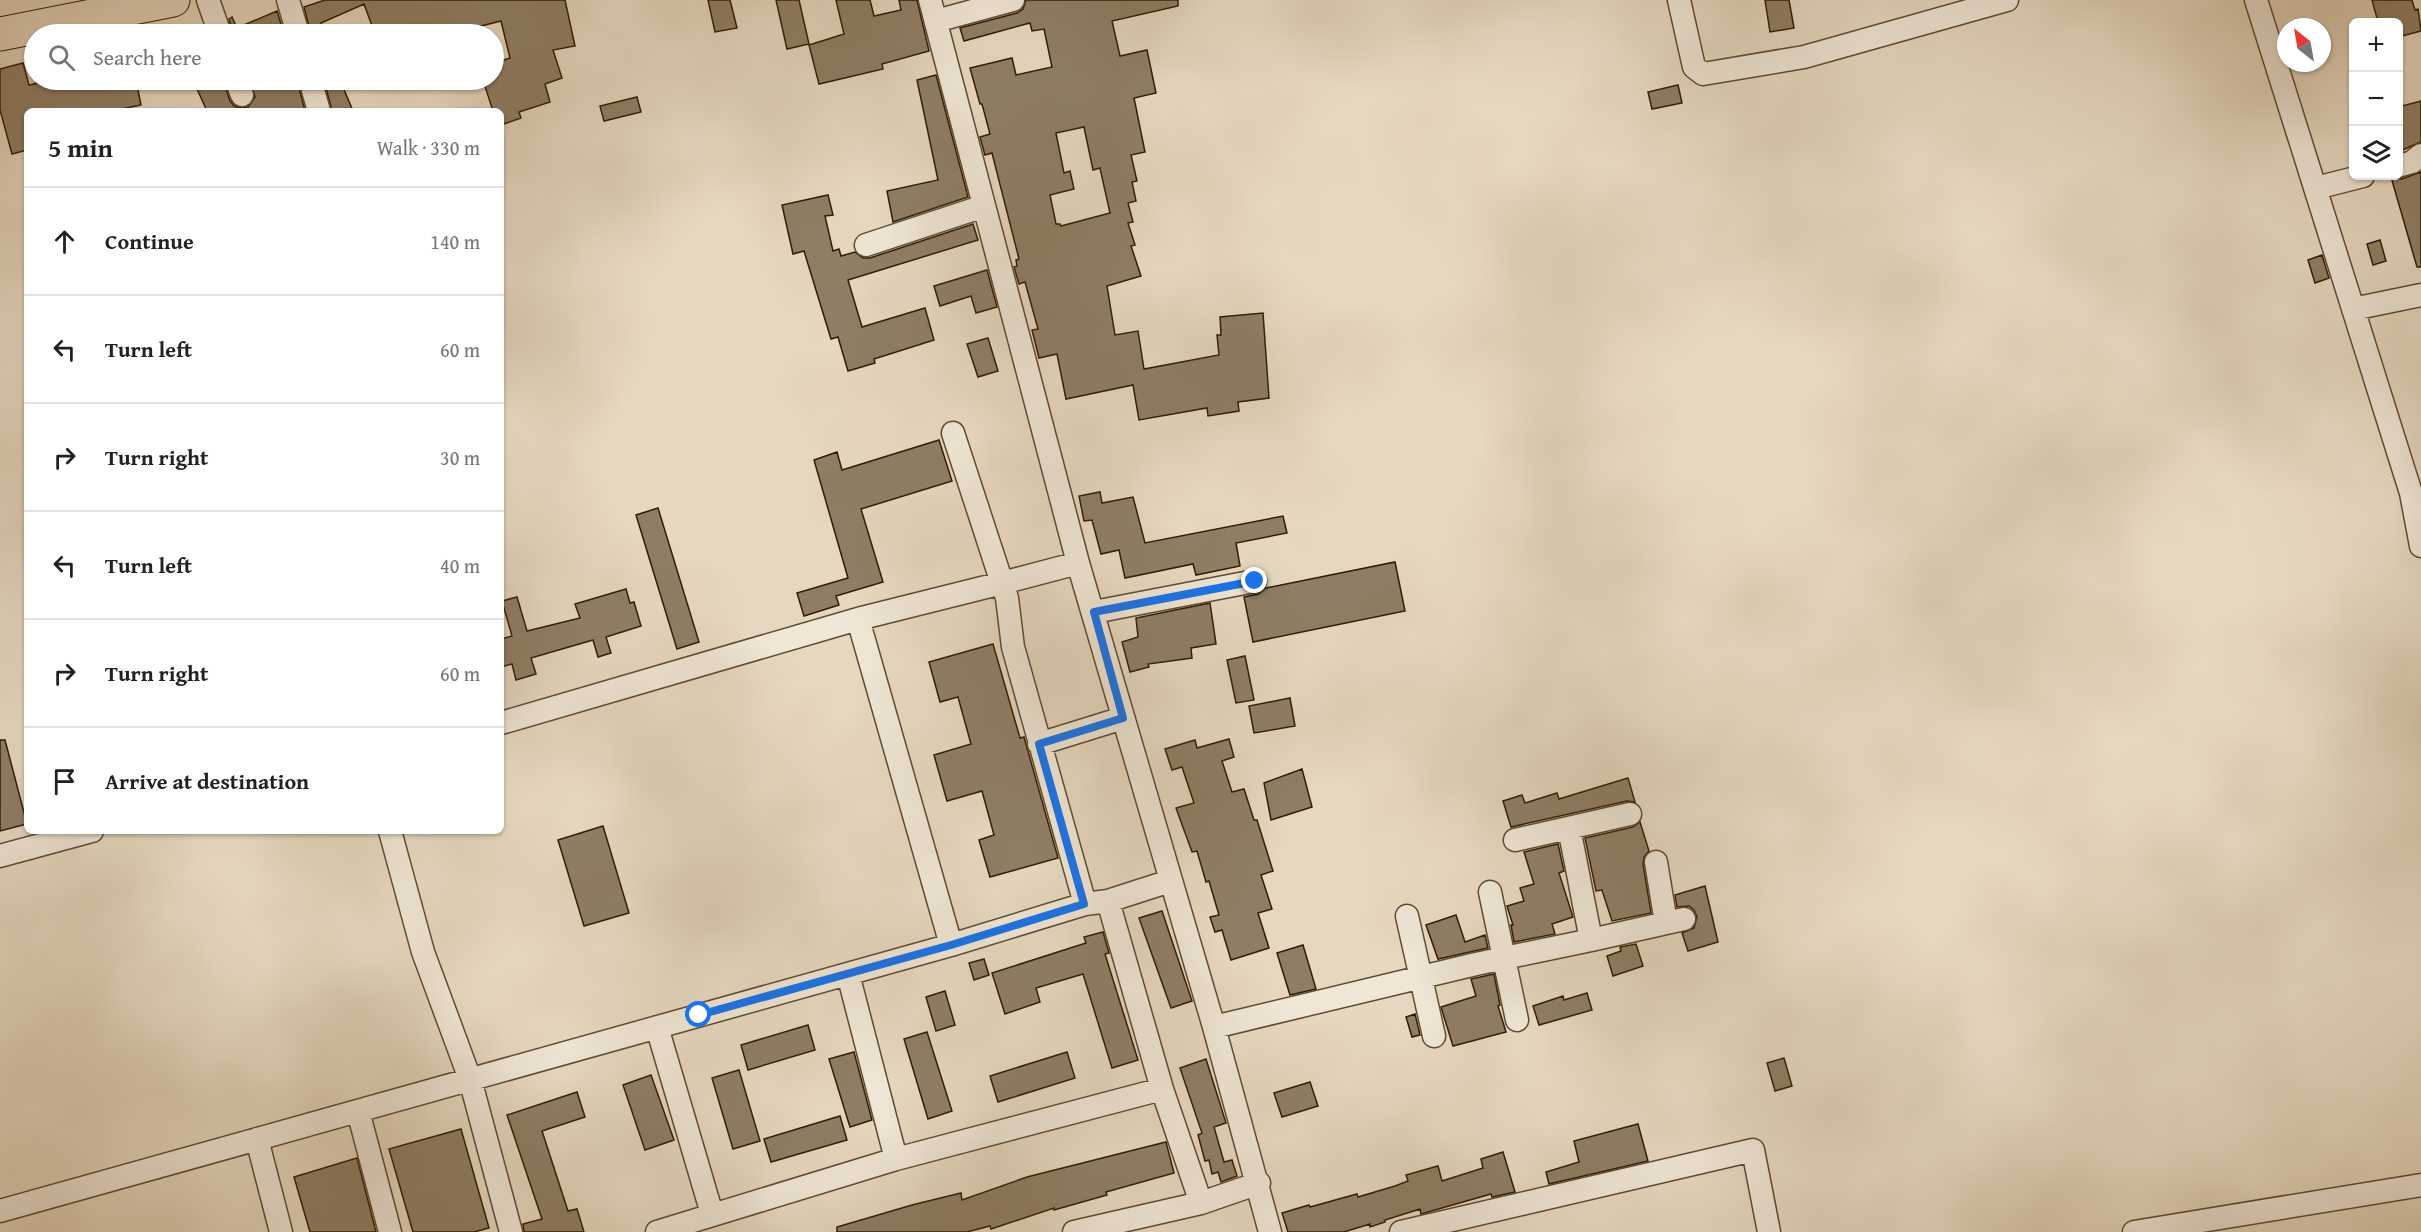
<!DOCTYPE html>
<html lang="en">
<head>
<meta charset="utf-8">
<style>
  :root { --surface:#fff; --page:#f2f2f2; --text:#202124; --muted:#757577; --line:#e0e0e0 }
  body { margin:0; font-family:"Gentium Book Plus",serif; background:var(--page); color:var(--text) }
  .controls { position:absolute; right:18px; top:18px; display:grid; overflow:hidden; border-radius:9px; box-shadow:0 2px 4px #0004 }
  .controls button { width:54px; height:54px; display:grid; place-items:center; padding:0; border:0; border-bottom:2px solid var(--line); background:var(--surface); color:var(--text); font:30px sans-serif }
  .compass { position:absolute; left:2277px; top:18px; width:54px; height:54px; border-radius:50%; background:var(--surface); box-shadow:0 2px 4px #0004; rotate:329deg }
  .stop { position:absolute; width:18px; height:18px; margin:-14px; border:4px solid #1a73e8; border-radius:50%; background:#fff }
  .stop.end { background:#1a73e8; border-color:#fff; box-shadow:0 2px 6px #0008 }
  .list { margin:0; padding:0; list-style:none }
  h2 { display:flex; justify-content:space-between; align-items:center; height:78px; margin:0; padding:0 24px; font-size:26px }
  h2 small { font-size:20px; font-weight:400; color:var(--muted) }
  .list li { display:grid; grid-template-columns:39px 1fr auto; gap:18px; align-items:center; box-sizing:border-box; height:108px; padding:0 24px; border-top:2px solid var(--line) }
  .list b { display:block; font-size:22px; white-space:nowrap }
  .list em { font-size:20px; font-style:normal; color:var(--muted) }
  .icon { flex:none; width:33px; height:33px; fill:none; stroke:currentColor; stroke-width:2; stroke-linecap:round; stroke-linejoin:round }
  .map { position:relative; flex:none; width:2421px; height:1232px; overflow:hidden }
  .search { position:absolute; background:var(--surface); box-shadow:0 2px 4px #0004; left:24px; top:24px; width:480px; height:66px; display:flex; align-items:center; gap:15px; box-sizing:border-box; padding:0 21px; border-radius:33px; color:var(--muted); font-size:22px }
  .panel { position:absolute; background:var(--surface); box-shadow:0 2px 4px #0004; left:24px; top:108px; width:480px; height:726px; border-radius:9px }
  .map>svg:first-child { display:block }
</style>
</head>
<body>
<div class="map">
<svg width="2421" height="1232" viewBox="0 0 2421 1232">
  <rect width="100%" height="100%" fill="#e6d8c0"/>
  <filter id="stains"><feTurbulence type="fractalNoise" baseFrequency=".00333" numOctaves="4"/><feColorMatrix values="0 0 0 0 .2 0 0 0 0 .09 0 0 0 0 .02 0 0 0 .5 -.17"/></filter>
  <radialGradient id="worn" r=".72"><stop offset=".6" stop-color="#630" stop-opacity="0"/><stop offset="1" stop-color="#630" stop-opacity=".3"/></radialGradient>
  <path fill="#8f7e65" stroke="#311c02" stroke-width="1.5" fill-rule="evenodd" d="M325,0H565L575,46L553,50L562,78L545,84L550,102L519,112L521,118L501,125V111H493L483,80H494V63L510,58L501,21L453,33L451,25L422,34H375L364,4L321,23L326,34H311L304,7Z
    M708,0H730L737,28L715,32Z
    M776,0H799L809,44L787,49Z
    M836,0H870L874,16L901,10L899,0H917L929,51L882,64L883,69L819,84L809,45L844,34Z
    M1026,0H1178V6L1112,21L1120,56L1147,50L1156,93L1134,98L1145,152L1131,155L1137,181L1132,182L1136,201L1128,203L1133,222L1128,223L1135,245L1131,246L1141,276L1107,286L1115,335L1138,331L1144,369L1219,355L1217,335H1221L1220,317L1263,313L1269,398L1238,402L1239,411L1208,416L1207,408L1139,420L1133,385L1066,399L1057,354L1039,358L1032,330L1038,329L1025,282L1019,284L1014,267L1017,266L1016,260L1019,259L992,153L985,155L980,137L990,134L982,104H980L970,68L1012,58L1016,75L1052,67L1044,29L1032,31L1030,23L964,41L960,28L1017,13L1023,9ZM1084,127L1093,170L1100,168L1110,213L1061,226L1060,224H1056L1050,195L1074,189L1070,171L1064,173L1056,133Z
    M1765,0H1789L1794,28L1770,32Z
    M2372,0H2412L2415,10L2418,9L2421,31L2398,37V22H2378Z
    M277,11L284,34H233L229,19L232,17L237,28Z
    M23,63L29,85L52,80H82V84L100,80H136L141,105L112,111H27V150L12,154L0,110V69Z
    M936,75L968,197L893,222L887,191L938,180L917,80Z
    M193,80H223L230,101L234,106L241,108L248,107L255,97L250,80H297L305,111H207Z
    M324,80H340L353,111H332Z
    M1678,85L1682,103L1652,109L1648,92Z
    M637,97L641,112L604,121L600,106Z
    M2421,101V142L2398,152V107Z
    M2421,172V267H2417L2391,177L2402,179Z
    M828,195L833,215L825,216L833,251L839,249L841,256L855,252L863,258H870L973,224L978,240L848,280L862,327L925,308L934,340L874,359L875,363L848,371L838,337L831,339L804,251L793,254L782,205Z
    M2380,240L2386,261L2373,265L2367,244Z
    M2322,255L2329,278L2315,283L2308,260Z
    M987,270L997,307L976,313L971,296L940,306L934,286Z
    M988,338L998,371L978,377L967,344Z
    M939,440L952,481L861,509L883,582L836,596L839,605L804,616L797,593L848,578L814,460L837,452L842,470Z
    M1100,492L1102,503L1133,497L1145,543L1283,516L1287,533L1236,543L1240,566L1196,575L1193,564L1125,578L1119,550L1101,554L1092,520L1084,521L1079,496Z
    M658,508L699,642L677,649L636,515Z
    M1395,562L1405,611L1253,642L1244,597L1258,594L1266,588Z
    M626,589L630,603L634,602L641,626L606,637L611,653L598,657L593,640L531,658L536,674L516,680L512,664L501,667V639L512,636L502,601L517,597L527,631L580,618L575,604Z
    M1210,603L1216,644L1191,648L1192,658L1148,664L1149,667L1130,672L1122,642L1138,637L1136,618Z
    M993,644L1020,738L1024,737L1058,858L990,877L979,840L994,835L982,791L947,801L934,755L971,744L958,697L940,702L929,662Z
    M1245,656L1254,700L1236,703L1227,660Z
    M1290,698L1295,726L1254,733L1249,706Z
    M1229,739L1234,757L1222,761L1232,792L1244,789L1254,820H1257L1273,871L1261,875L1272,909L1258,913L1269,948L1231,960L1222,930L1215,932L1210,917L1219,915L1209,881L1206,882L1197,851L1192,852L1176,808L1194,803L1182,767L1172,770L1165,749L1195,740L1197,748Z
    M0,740H5L27,824L0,831Z
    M1302,769L1312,807L1271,820L1264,783Z
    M1628,778L1635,802L1627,801L1511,827L1503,801L1522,795L1525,803L1557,793L1559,799Z
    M1640,822L1649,851L1644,857L1643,864L1651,913L1612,921L1602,890L1596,891L1585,838L1633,827Z
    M603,826L629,913L584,926L558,840Z
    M1558,844L1564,871L1559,873L1573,917L1552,924L1555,934L1514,942L1511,925H1513L1507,906L1524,901L1520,888L1534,884L1524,852Z
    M1705,886L1718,942L1688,951L1682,933L1694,928L1697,917L1694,910L1689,906L1677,907L1675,895Z
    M1162,911L1192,1001L1171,1008L1139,918Z
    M1456,915L1465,942L1485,935L1488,948L1438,959L1426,925Z
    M1103,932L1109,953L1105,954L1138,1060L1112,1068L1083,974L1036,988L1040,1002L1005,1014L992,973L1086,943L1084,937Z
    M1636,944L1643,966L1613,976L1607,956L1621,951L1620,947Z
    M1303,945L1316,989L1290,995L1277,953Z
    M984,959L989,975L974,980L969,963Z
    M1494,974L1500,1005L1498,1006L1506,1032L1453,1046L1441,1007L1476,996L1471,979Z
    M945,991L955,1025L936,1031L926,997Z
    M1587,993L1592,1010L1539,1025L1533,1006L1563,996L1564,1000Z
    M1415,1014L1420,1035L1412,1037L1406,1017Z
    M808,1025L815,1050L748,1070L741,1045Z
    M927,1032L952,1111L928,1119L904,1039Z
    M854,1052L872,1120L850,1127L829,1059Z
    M1067,1052L1075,1078L998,1102L990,1076Z
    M1784,1058L1792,1086L1775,1091L1767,1063Z
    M1206,1059L1226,1123L1214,1127L1224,1162L1232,1160L1237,1176L1221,1182L1218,1172L1212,1174L1209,1160L1205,1161L1198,1135L1202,1133L1180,1068Z
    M739,1070L760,1141L733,1149L712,1078Z
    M651,1075L674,1140L645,1150L623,1085Z
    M1310,1082L1318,1106L1282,1117L1274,1093Z
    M577,1092L585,1117L542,1131L568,1211L577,1209L584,1232H524L523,1224L542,1219L507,1115Z
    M840,1116L847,1140L771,1162L764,1139Z
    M1638,1124L1648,1161L1549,1184L1546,1172L1579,1162L1574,1141Z
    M461,1129L489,1228L474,1232H413L389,1149Z
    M1166,1142L1174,1173L1106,1192L1107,1195L1054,1210V1208L991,1229L990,1226L967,1232H837V1227L912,1205L961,1193L962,1200L1027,1177Z
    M1503,1152L1515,1192L1492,1197L1491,1194L1421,1214L1420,1209L1385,1220V1222L1370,1227V1224L1344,1232H1288L1282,1213L1309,1205L1310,1207L1357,1194L1358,1197L1395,1186L1408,1181L1406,1175L1438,1166L1442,1181L1483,1168L1481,1159Z
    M357,1158L376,1232H310L294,1177Z"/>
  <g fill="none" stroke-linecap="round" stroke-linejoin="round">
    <g stroke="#5e4b32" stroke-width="25">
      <path id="minor" d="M208,0L220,34
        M288,0L298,34
        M930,0L1078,563L1214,1027L1270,1232
        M1679,0L1694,67L1703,74L1804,57L2007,0
        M2256,0L2411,493L2421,546
        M936,21L1013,0
        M236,80L242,95
        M310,80L319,111
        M2398,166L2412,162L2421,155
        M2316,188L2363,176
        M866,245L984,206
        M2353,309L2421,295
        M953,433L1002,583L1078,563
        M1094,612L1255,581
        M858,619L951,945
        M501,723L858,619L1002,583L1007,598L1013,647L1085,904
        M1039,744L1123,718
        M390,831L423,952L470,1079L511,1232
        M1515,840L1630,814
        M0,856L92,831
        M1656,862L1666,923
        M1490,892L1517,1020
        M1108,901L1162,1089
        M1407,916L1434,1036
        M1591,940L1684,919
        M848,974L896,1159
        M657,1027L712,1214
        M1214,1027L1476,964L1591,940L1569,828
        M358,1111L390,1232
        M257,1139L281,1232
        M1201,1203L1259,1183
        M0,1211L951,945L1085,904L1108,901L1170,881
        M657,1232L896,1159L1162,1089L1201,1203L1074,1232
        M1401,1232L1753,1150L1769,1232
        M2134,1232L2421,1185"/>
    </g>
    <g stroke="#311c02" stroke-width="35">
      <path id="highway" d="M0,34L173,0"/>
    </g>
    <use href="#minor" stroke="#efe6d6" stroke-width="22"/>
    <use href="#highway" stroke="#e6d8c0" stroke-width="33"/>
  </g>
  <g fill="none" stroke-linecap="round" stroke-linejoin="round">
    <path stroke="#1a73e8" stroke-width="8" d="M699,1015L951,945L1084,904L1039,744L1123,718L1094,612L1255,581"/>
  </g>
  <rect width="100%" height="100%" filter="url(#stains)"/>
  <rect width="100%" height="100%" fill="url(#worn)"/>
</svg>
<div class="controls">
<button>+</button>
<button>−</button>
<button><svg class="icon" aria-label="layers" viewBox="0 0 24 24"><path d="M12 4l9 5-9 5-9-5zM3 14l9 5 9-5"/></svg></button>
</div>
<svg class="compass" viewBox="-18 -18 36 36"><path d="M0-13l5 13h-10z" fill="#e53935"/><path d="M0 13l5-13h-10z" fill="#757577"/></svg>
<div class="stop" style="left:699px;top:1015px"></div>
<div class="stop end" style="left:1255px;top:581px"></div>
<div class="search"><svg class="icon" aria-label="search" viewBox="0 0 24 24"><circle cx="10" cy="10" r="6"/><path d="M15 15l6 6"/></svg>Search here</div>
<section class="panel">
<h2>5 min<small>Walk · 330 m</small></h2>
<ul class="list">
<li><svg class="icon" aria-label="ahead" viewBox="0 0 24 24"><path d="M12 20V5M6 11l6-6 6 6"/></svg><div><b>Continue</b></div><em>140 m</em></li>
<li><svg class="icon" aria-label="left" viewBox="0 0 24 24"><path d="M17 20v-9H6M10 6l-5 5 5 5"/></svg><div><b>Turn left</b></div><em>60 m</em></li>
<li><svg class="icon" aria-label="right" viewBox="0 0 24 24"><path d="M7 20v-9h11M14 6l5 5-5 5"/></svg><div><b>Turn right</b></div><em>30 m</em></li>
<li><svg class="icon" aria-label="left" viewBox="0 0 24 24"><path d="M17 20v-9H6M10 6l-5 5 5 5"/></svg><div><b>Turn left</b></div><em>40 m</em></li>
<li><svg class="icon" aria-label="right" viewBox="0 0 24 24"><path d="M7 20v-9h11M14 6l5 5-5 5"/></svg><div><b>Turn right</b></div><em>60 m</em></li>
<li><svg class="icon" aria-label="arrive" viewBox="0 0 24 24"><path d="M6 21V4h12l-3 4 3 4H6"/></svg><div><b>Arrive at destination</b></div></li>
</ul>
</section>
</div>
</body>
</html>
